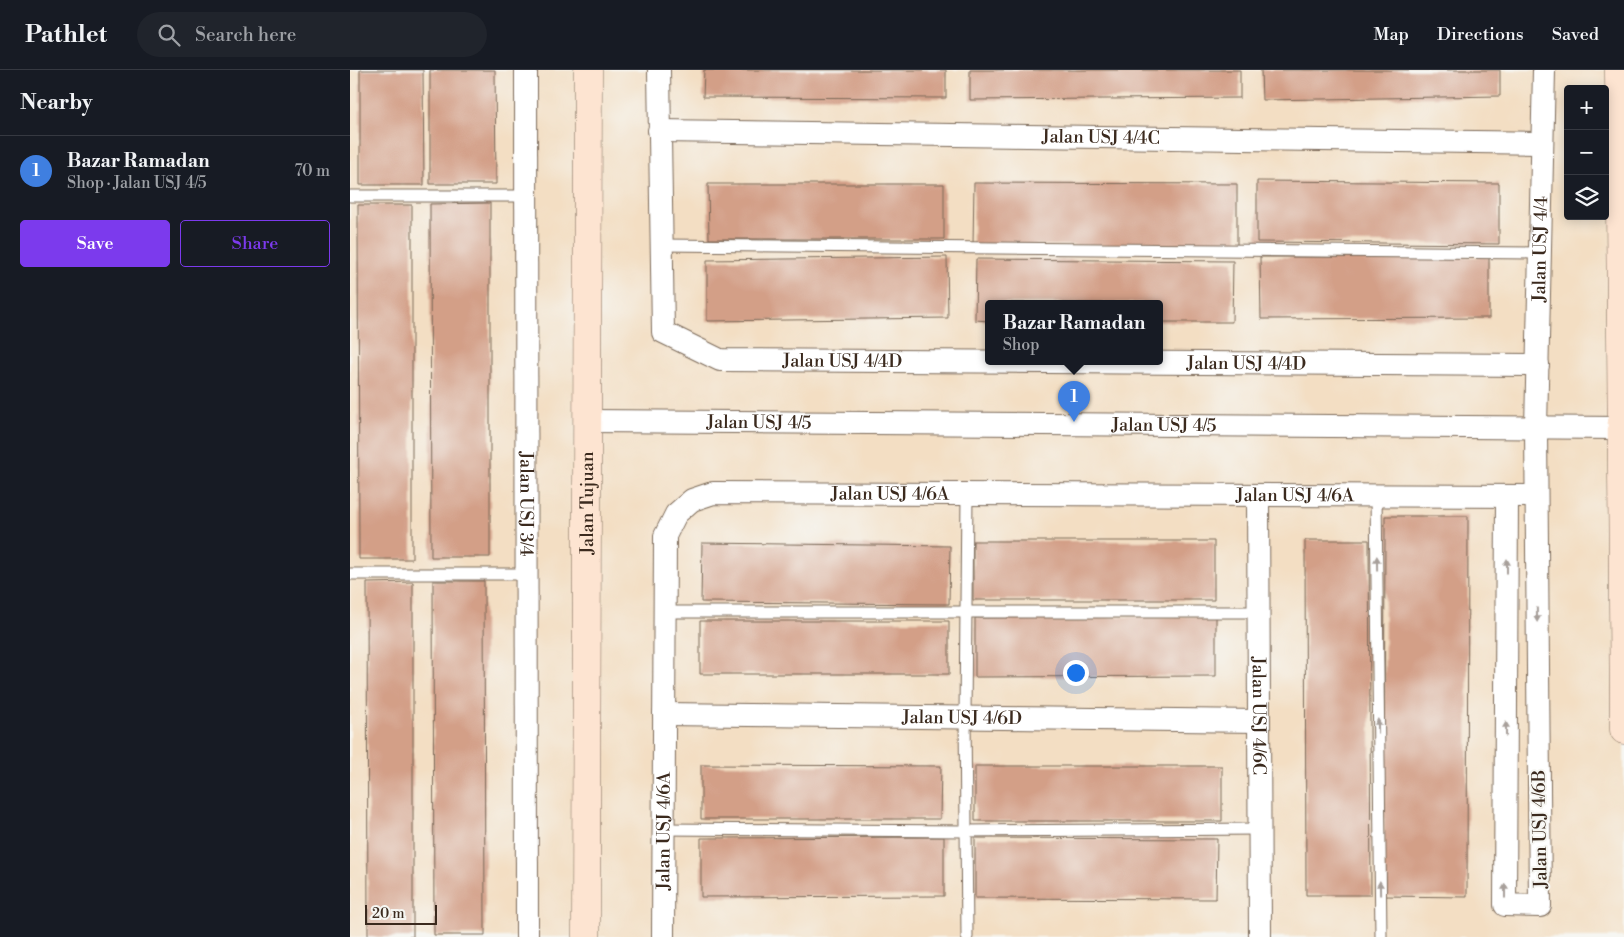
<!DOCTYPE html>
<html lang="en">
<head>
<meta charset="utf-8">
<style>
  :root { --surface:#171b24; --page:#20242c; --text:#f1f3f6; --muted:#9ea1a6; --line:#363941; --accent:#7c3aed }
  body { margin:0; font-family:"Libre Bodoni",serif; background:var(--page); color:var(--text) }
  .controls { position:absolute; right:15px; top:15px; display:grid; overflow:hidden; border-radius:5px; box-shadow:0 2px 12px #0003 }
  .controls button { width:45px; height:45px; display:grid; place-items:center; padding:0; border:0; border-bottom:1px solid var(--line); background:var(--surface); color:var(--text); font:25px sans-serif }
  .scale { position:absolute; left:15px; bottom:12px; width:72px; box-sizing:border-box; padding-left:5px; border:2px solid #3b2a1e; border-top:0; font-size:14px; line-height:18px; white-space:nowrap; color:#3b2a1e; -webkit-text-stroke:4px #f6f6f2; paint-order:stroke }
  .you { position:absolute; left:725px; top:602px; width:18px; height:18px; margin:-12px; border:4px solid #fff; border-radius:50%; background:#1a73e8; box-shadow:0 0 0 8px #1a73e833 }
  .badge { display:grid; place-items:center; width:32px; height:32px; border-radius:50%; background:var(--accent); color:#fff; font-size:16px; font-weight:700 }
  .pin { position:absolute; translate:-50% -41px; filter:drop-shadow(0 1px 2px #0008) }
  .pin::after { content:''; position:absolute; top:26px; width:18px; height:15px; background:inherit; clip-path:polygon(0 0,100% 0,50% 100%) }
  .popup { position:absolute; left:635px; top:230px; width:178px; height:65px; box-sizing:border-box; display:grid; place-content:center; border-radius:5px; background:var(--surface); filter:drop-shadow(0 1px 4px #0005); font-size:16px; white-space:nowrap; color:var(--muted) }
  .popup b { font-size:19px; color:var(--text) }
  .popup::after { content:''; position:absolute; left:50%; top:100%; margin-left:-10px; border:10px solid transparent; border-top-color:var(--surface) }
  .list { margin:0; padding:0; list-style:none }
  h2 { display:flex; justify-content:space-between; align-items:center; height:65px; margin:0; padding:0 20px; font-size:21px }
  h2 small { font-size:16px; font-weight:400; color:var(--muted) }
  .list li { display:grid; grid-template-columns:32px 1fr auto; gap:15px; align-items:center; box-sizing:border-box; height:70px; padding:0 20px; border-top:1px solid var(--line) }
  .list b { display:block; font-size:19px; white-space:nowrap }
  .list p { margin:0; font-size:16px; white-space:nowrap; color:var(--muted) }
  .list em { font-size:16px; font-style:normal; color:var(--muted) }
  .actions { display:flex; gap:10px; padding:15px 20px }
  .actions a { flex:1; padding:11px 0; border:1px solid var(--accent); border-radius:5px; text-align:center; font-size:18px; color:var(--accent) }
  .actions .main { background:var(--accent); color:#fff }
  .icon { flex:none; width:28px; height:28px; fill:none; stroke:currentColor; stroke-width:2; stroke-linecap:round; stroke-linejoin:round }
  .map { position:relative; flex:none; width:1274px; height:867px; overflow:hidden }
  header { display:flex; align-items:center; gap:30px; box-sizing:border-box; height:70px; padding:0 25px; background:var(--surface); border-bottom:1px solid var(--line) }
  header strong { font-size:24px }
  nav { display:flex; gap:28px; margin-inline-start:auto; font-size:18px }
  .search { width:350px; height:45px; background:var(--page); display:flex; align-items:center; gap:12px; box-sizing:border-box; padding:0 18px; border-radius:28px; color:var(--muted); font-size:19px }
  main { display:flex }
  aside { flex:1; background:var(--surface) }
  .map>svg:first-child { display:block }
</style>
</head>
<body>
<header>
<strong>Pathlet</strong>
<div class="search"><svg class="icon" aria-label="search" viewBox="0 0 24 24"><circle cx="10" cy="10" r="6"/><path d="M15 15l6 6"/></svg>Search here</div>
<nav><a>Map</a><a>Directions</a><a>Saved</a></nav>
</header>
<main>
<aside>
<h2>Nearby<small></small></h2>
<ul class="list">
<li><span class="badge" style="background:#3f7fe0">1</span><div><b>Bazar Ramadan</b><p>Shop · Jalan USJ 4/5</p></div><em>70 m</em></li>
</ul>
<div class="actions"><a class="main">Save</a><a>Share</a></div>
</aside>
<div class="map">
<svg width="1274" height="867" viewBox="0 0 1274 867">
  <rect width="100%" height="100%" fill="#f6f6f2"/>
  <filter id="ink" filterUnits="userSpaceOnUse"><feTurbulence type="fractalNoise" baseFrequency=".02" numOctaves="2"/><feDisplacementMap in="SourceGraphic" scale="10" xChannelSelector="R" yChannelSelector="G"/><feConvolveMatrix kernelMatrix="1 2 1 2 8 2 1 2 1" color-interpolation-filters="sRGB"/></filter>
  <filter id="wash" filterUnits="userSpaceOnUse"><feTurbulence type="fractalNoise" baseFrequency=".0096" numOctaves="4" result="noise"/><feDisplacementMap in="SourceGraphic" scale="20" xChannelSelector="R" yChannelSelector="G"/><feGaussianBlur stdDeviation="1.12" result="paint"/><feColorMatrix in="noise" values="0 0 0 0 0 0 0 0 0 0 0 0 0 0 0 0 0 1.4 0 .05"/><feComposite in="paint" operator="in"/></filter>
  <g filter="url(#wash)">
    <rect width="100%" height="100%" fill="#f3dec3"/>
    <g id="blocks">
      <path fill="#d39f87" d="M10,0H73L74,115H10Z
        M80,0H145L146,114H80Z
        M354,0H596V28L353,27Z
        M620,0H890V28L620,30Z
        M911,0H1150V26L912,30Z
        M907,111L1149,113V174L907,172Z
        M624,113L887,114V176L623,175Z
        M358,114H594V169H359Z
        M140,133V487H81L80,134Z
        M8,135H62V489H9Z
        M597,187L598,248L357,251V190Z
        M910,187H1139V248L911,249Z
        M626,189L883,191L882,252H809V233H639V251L625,250Z
        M1035,446H1118L1117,827L1034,826Z
        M955,470H1019L1021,825H956Z
        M623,471H864V530H623Z
        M352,473L600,476L599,534L351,532Z
        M83,511H134L135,865H84Z
        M63,512V867H18L17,513Z
        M866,546V606L625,607V548Z
        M350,551H599V604H350Z
        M351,695L591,696L590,749H351Z
        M625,696H872V751H625Z
        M594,767V826L351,827V768Z
        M625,768L867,769L866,829L625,828Z"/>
    </g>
  </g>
  <g filter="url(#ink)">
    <use href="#blocks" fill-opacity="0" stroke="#7b6958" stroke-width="1"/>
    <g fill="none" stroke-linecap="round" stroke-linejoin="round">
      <g stroke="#7b6958" stroke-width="13">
        <path id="lane" d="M0,126H176
          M311,175L1190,183
          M1026,425L1031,867
          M0,504H177
          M315,542H908
          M313,759L616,761L909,759
          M617,867L615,647L617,424"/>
      </g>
      <g stroke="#7b6958" stroke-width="24">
        <g id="street">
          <path id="s1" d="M176,0L177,867"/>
          <path id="s2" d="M309,0L313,262L370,290L1188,295"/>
          <path id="s3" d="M309,61L1192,73"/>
          <path id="s4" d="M238,351L1272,358"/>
          <path id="s5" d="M908,425L910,867"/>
          <path id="s6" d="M1157,426L1155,835L1190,836L1186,358L1194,0"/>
          <path id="s7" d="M314,644L909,651"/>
          <path id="s8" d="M313,867L315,466L326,444L342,430L363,423L1186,426"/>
        </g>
      </g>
      <g stroke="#7b6958" stroke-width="29">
        <g id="secondary">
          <path d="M1269,0L1274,660"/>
          <path id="s9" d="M236,867L238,0"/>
        </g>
      </g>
      <use href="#lane" stroke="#fff" stroke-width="11"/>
      <use href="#street" stroke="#fff" stroke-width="22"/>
      <use href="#secondary" stroke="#fde4d1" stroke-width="28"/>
    </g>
    <defs><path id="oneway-solid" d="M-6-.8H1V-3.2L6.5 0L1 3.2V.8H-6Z" transform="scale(1.25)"/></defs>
    <g fill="#a79f9a">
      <use href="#oneway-solid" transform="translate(1027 493) rotate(-91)"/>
      <use href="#oneway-solid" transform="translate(1157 496) rotate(-90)"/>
      <use href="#oneway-solid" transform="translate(1187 545) rotate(89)"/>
      <use href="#oneway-solid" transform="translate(1028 656) rotate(-91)"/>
      <use href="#oneway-solid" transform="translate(1156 659) rotate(-90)"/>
      <use href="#oneway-solid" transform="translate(1030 818) rotate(-91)"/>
      <use href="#oneway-solid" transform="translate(1155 821) rotate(-90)"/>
    </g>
  </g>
  <g text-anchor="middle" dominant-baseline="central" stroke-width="4" stroke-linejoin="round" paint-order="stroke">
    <g font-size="18" fill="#3b2a1e" stroke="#f6f6f2">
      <text stroke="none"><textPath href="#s3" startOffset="442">Jalan USJ 4/4C</textPath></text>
      <text stroke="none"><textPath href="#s6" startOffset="1101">Jalan USJ 4/4</textPath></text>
      <text stroke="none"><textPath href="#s2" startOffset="448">Jalan USJ 4/4D</textPath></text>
      <text stroke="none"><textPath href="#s2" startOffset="852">Jalan USJ 4/4D</textPath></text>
      <text stroke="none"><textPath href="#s4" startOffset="171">Jalan USJ 4/5</textPath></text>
      <text stroke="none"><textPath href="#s4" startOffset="576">Jalan USJ 4/5</textPath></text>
      <text stroke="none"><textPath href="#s8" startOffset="646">Jalan USJ 4/6A</textPath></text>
      <text stroke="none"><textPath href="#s8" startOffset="1051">Jalan USJ 4/6A</textPath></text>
      <text stroke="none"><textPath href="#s9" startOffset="434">Jalan Tujuan</textPath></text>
      <text stroke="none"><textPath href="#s1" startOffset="434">Jalan USJ 3/4</textPath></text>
      <text stroke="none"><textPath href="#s5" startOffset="221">Jalan USJ 4/6C</textPath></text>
      <text stroke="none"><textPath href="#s7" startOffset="298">Jalan USJ 4/6D</textPath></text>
      <text transform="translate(1190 759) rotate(-91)">Jalan USJ 4/6B</text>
      <text stroke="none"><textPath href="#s8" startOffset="106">Jalan USJ 4/6A</textPath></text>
    </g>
  </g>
</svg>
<div class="controls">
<button>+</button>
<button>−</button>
<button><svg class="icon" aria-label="layers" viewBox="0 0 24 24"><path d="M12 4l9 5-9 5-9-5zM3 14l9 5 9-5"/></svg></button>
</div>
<div class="scale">20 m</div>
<div class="you"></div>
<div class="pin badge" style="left:724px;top:352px;background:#3f7fe0">1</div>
<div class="popup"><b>Bazar Ramadan</b>Shop</div>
</div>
</main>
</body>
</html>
